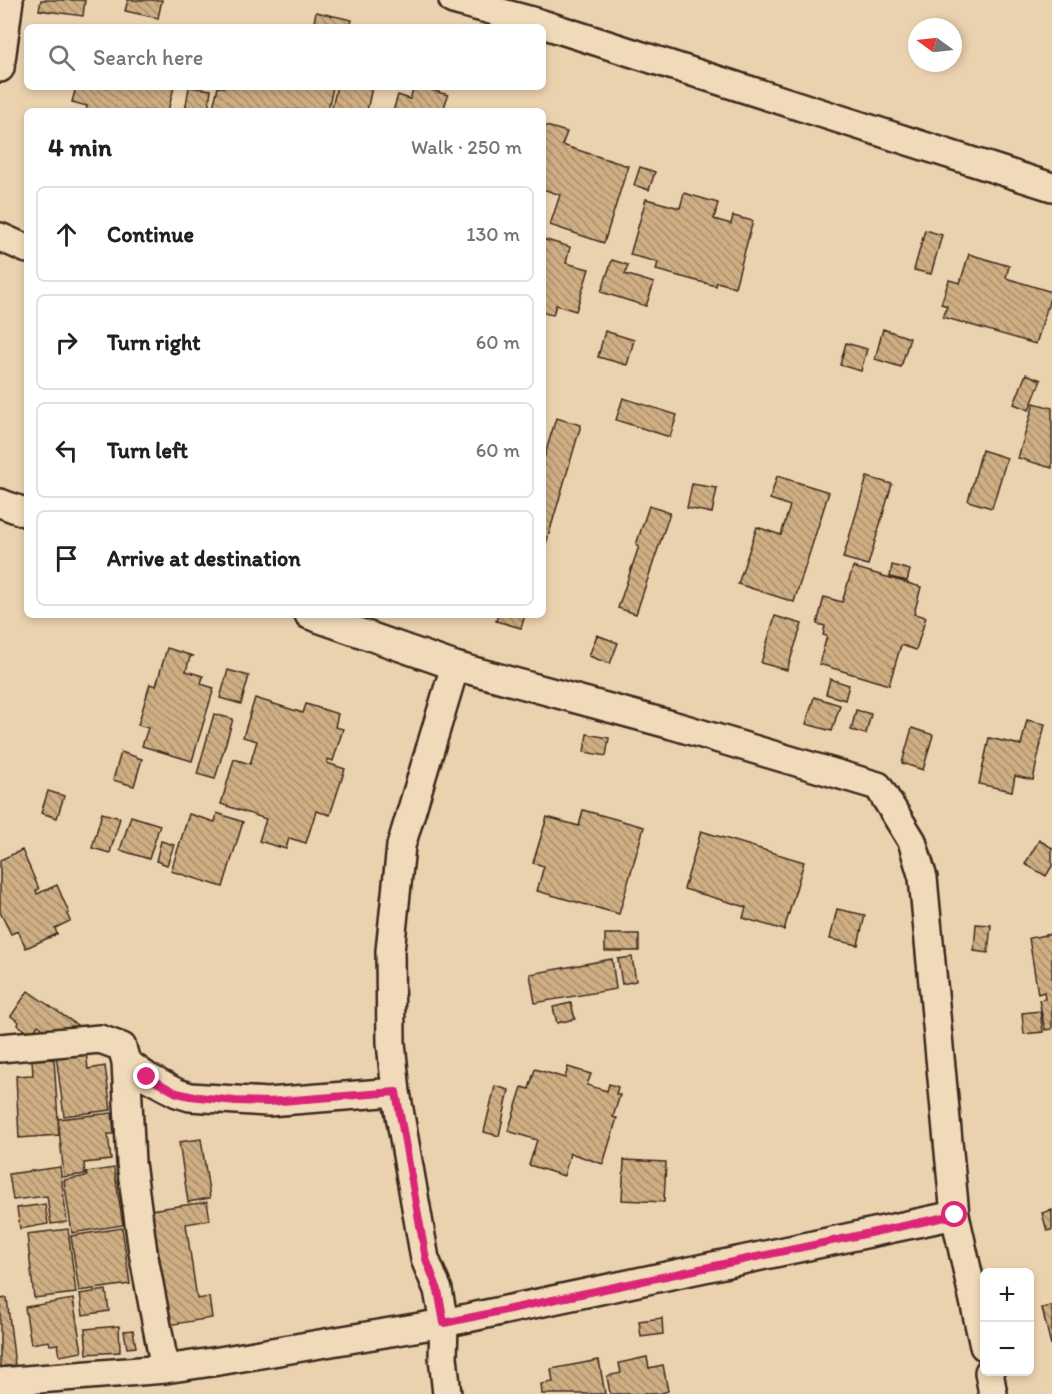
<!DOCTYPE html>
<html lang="en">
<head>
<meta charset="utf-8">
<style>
  :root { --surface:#fff; --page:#f2f2f2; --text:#202124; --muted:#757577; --line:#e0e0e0 }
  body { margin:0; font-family:Itim,sans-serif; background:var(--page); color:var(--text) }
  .controls { position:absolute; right:18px; bottom:18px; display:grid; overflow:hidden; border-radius:9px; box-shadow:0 3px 9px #0003 }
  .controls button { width:54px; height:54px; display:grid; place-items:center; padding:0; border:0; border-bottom:2px solid var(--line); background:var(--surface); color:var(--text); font:30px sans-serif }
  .compass { position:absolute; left:908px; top:18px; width:54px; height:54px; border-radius:50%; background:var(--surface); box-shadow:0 3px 9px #0003; rotate:285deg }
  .stop { position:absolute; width:18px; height:18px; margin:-14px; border:4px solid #db2777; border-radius:50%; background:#fff }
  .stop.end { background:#db2777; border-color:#fff; box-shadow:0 2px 6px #0008 }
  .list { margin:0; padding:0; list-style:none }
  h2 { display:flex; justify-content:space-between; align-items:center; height:78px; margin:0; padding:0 24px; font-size:26px }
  h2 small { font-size:20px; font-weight:400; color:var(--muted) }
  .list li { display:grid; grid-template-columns:39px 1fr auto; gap:18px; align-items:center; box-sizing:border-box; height:96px; margin:0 12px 12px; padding:0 12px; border:2px solid var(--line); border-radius:9px }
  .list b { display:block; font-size:22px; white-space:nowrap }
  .list em { font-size:20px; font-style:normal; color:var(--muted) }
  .icon { flex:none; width:33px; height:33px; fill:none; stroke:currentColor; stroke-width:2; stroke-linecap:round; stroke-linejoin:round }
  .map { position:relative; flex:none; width:1052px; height:1394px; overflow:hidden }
  .search { position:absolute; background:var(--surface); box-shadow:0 3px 9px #0003; left:24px; top:24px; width:522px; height:66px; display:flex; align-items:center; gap:15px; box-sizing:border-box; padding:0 21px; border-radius:9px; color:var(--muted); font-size:22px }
  .panel { position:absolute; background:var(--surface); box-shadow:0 3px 9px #0003; left:24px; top:108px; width:522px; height:510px; border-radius:9px }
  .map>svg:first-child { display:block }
</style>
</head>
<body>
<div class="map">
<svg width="1052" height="1394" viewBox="0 0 1052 1394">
  <defs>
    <pattern id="building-back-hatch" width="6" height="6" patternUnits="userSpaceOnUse" patternTransform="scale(1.5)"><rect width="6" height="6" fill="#cfae83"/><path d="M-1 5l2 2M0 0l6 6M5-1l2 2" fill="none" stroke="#a98e6b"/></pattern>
  </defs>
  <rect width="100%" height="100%" fill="#ebd2af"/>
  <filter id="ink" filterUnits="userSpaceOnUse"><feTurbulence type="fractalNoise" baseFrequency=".0167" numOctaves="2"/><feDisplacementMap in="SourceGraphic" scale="12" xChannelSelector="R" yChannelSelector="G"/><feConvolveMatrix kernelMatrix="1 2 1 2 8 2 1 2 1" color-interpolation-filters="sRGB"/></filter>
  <g filter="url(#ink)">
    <path fill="url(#building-back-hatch)" stroke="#3b2a1e" stroke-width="1.5" d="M41,0H85L83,16L39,10Z
      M128,0H162L158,18L125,11Z
      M316,12L352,20L350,27H313Z
      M76,87H174L168,111H86L87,106L72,102Z
      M189,87L211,90L208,111H185Z
      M218,87H333L328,110L212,111Z
      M337,87H372L367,111H331Z
      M414,87H422L448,95L443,111H393L398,95L410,99Z
      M543,125L567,132L562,145L628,166L604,243L550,225L560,195L543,189Z
      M640,167L655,172L649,190L634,185Z
      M684,193L718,203L714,219L731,224L733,216L753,221L735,287L717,282L716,286L656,270L658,262L630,255L646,199L680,208Z
      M925,230L942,235L931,274L914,270Z
      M543,239L570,247L566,263L589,269L576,311L556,305L553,315L543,313Z
      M969,254L1009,266L1006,278L1052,292L1036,344L943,317L947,306L941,304L949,280L960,283Z
      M612,260L628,265L625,274L654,283L646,306L601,292Z
      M883,329L910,338L901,367L875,359Z
      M605,331L634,340L627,365L598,357Z
      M846,343L867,349L861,371L840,365Z
      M1026,374L1041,380L1029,410L1014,404Z
      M623,398L677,415L670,437L616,420Z
      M1034,403L1052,408V468L1018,458Z
      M556,418L581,425L543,554V461Z
      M982,450L1007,458L992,508L968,501Z
      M777,476L829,492L794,602L738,584L757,527L781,535L790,506L770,499Z
      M867,477L892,484L868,565L843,558Z
      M692,484L717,488L712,513L687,508Z
      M649,506L670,513L636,614L618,608L639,546L636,545Z
      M892,565L910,570L907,581L890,577Z
      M853,567L921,587L914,614L926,617L916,650L901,645L889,685L819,664L827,636L823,635L825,626L817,624L824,597L842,602Z
      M498,615H525L521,628L496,621Z
      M775,616L802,624L787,670L761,663Z
      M597,635L618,643L610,664L589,656Z
      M167,648L193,656L190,657L186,671L203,676L201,684L214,688L192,761L142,746L148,728L138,725L150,684L156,686Z
      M228,670L249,676L241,704L220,698Z
      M830,679L849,685L845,700L826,694Z
      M814,697L840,705L832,731L806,724Z
      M255,698L303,713L306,704L338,714L335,727L343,729L333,761L328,759L327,763L345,769L330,815L316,811L306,843L289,838L286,849L259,841L266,819L221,804L234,759L250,764L257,741L243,737Z
      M856,710L871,714L866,734L851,730Z
      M214,714L233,719L215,779L197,774Z
      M1027,720L1045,724L1033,780L1015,776L1012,791L979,784L989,738L1021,745Z
      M912,728L933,735L923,770L902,763Z
      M587,734L609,738L606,756L584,752Z
      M121,752L142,759L134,786L113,780Z
      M48,791L64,796L57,818L41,813Z
      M583,810L644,827L619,914L537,891L544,866L533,863L547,817L579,826Z
      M102,813L120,818L110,853L92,848Z
      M217,813L243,822L223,887L171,871L189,814L215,822Z
      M131,816L160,825L149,859L120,850Z
      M701,831L804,862L784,930L743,918L746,907L684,889Z
      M1039,840L1052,848V866L1046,876L1025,864Z
      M161,841L174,845L167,865L156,861Z
      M22,850L39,889L36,891L37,894L57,885L69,913L67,914L70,921L55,928L57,934L26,948L18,931L11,934L0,912V860Z
      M837,909L865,915L858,945L830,939Z
      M976,924L991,925L988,953L974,951Z
      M605,934H639V951H605Z
      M1052,934V1029L1045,1030L1039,1000L1045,999L1044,992L1038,994L1029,938Z
      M632,957L636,981L622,984L618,959Z
      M612,959L616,989L535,1003L530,974Z
      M28,991L80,1027L59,1040L38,1025L32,1035L18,1025L19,1022L11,1016Z
      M571,1003L575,1019L557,1023L553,1007Z
      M1040,1011L1043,1032L1024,1034L1022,1013Z
      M86,1051L88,1069L105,1066L111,1110L64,1116L56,1055Z
      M54,1059L59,1135L19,1138L16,1076L33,1075L32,1060Z
      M568,1067L591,1074L587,1085L607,1091L609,1084L618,1087L616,1094L620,1095L613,1117L617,1118L603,1164L570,1153L564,1176L529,1165L537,1140L508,1131L522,1087L529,1089L535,1069L565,1078Z
      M495,1086L509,1090L499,1136L484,1132Z
      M112,1113L114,1134H108L111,1160L84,1163L85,1174L64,1177L58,1119Z
      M201,1139L210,1198L188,1202L179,1142Z
      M624,1160L666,1162L664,1202L622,1200Z
      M60,1167L67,1222L51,1224L47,1196L13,1200L9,1174Z
      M114,1168L123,1225L72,1233L64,1180L87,1176L86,1172Z
      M207,1202L210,1220L186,1224L197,1299L209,1297L212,1318L168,1325L150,1210Z
      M45,1204L48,1224L20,1229L17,1208Z
      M1052,1210V1230L1047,1231L1042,1213Z
      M122,1228L130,1284L79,1291L71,1236Z
      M68,1229L76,1293L34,1298L27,1234Z
      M106,1290L109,1311L83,1315L80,1294Z
      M7,1298L15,1365L0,1367V1299Z
      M73,1299L82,1352L60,1356L58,1344L50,1345L49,1341L31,1344L25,1307Z
      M1052,1306V1345H1051L1042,1308Z
      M662,1318L663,1334L641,1337L639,1321Z
      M119,1326L120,1352L87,1354L85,1329Z
      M133,1330L136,1347L127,1348L124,1331Z
      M647,1357L649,1368L663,1365L668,1391L659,1394H610L607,1376L621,1373L619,1363Z
      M599,1360L605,1394H542L541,1384L553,1382L551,1369Z"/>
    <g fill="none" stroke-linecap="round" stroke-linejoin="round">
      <g stroke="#3b2a1e" stroke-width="32">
        <path id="minor" d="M453,0L536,22L1052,187
          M0,68L9,0
          M0,237L27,249
          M0,503L27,513
          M309,615L455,666L672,725L878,786L912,841L923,878L955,1215L984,1346
          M0,1048L100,1039L122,1047L126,1062L147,1077L177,1093L190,1097L268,1102L396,1092
          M126,1062L131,1163L143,1252L165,1369
          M989,1372L993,1394
          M0,1382L165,1369L219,1361L444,1323L955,1215
          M447,1394L443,1357L444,1323L438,1290L425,1259L396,1092L391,1043L390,951L401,846L455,666"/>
      </g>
      <use href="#minor" stroke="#f0dab9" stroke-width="27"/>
    </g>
  </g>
  <g fill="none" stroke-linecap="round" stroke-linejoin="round" filter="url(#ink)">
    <path stroke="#db2777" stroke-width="8" d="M147,1077L177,1093L190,1096L235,1101L268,1102L396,1092L426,1259L438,1290L444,1323L955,1215"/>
  </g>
</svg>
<div class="controls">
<button>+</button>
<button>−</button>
</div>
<svg class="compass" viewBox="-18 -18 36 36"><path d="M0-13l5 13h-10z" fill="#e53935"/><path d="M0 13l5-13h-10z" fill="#757577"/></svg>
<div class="stop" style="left:955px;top:1215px"></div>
<div class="stop end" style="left:147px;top:1077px"></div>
<div class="search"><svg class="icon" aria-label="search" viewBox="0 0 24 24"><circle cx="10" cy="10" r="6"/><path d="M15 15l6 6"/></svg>Search here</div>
<section class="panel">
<h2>4 min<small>Walk · 250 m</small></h2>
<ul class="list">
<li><svg class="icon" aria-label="ahead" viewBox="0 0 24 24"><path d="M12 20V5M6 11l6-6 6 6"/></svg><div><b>Continue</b></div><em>130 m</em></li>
<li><svg class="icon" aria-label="right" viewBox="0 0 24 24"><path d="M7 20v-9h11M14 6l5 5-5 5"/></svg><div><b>Turn right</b></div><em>60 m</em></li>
<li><svg class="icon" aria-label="left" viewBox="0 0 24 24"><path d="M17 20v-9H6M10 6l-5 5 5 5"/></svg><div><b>Turn left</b></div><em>60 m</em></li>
<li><svg class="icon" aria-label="arrive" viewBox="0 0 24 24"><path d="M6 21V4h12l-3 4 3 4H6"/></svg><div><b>Arrive at destination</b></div></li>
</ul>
</section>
</div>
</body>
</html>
